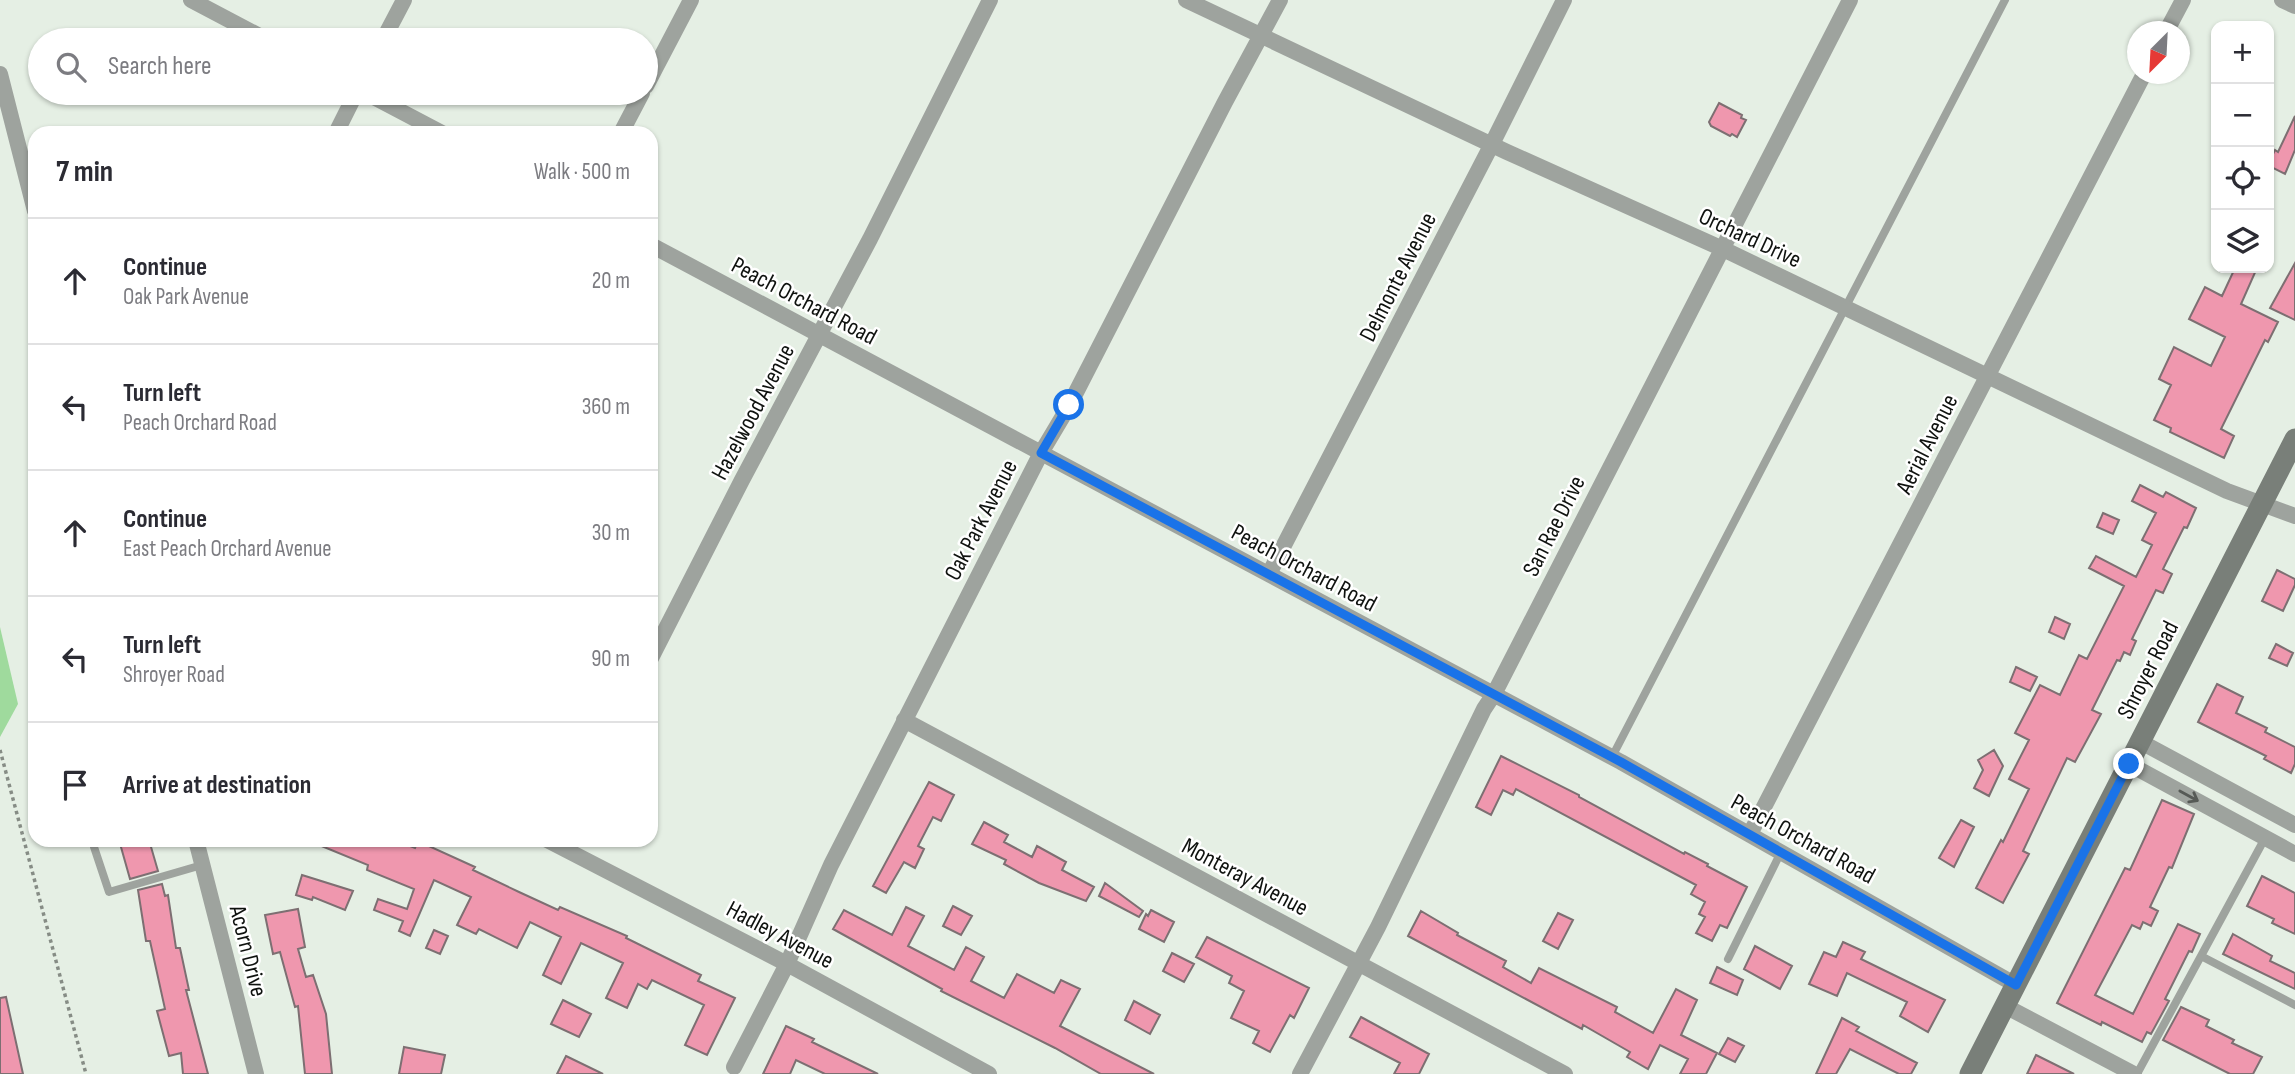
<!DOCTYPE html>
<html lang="en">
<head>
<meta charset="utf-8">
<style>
  :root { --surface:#fff; --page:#f2f2f3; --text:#2b2b33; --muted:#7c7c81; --line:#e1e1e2 }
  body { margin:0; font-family:"Sofia Sans Condensed",sans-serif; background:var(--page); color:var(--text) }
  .controls { position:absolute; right:21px; top:21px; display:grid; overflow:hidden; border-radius:14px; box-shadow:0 2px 5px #0004 }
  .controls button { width:63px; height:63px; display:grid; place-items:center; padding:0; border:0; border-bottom:2px solid var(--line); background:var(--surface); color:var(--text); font:35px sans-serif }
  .compass { position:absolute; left:2127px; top:21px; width:63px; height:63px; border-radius:50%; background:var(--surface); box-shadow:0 2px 5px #0004; rotate:204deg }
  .stop { position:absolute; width:21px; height:21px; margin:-16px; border:5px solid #1a73e8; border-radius:50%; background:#fff }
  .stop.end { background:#1a73e8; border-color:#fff; box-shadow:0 2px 7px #0008 }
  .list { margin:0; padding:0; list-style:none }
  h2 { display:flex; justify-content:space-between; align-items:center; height:91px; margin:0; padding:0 28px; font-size:30px }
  h2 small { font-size:23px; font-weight:400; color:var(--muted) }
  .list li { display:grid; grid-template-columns:46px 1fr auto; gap:21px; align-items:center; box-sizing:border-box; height:126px; padding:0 28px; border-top:2px solid var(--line) }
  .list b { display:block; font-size:26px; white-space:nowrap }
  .list p { margin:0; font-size:23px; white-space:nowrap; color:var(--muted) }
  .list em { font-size:23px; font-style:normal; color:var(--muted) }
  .icon { flex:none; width:38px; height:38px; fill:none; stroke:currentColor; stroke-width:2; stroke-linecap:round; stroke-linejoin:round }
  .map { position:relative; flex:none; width:2295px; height:1074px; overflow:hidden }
  .search { position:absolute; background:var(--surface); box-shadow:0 2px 5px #0004; left:28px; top:28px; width:630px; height:77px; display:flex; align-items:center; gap:18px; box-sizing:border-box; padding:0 24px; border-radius:38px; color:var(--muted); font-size:26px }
  .panel { position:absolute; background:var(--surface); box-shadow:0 2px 5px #0004; left:28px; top:126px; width:630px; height:721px; border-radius:21px }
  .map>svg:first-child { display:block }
</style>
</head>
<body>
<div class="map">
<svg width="2295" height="1074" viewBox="0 0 2295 1074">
  <rect width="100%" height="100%" fill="#e5efe4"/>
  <path fill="#9fda9d" d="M0,627L18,704L0,737Z"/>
  <path fill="#ef97ae" stroke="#7d6f72" stroke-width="2" d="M1719,103L1742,115L1741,118L1746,120L1737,137L1732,134L1730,136L1711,126L1709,122Z
    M2295,116V150L2285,174L2269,166V162L2275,150L2278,152Z
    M2295,263V320L2270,308Z
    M2235,268H2257L2241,304L2278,322L2268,342L2265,340L2221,429L2234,436L2224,458L2170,432L2171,428L2154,420L2171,385L2159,379L2174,347L2211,366L2225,337L2189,319L2205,287L2222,296Z
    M2140,485L2163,497L2166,492L2196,508L2187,528L2184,527L2163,569L2172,574L2163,593L2156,590L2132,639L2136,641L2130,655L2124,652L2120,661L2117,660L2092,710L2101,714L2075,762L2067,758L2023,851L2029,854L2003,903L1976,888L2001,840L2003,842L2029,789L2009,779L2029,740L2015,733L2040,685L2060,695L2079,655L2087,659L2124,586L2089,568L2096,556L2136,577L2152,545L2142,540L2156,513L2132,501Z
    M2103,513L2119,520L2113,534L2097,527Z
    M2277,570L2295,579V585L2283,611L2262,601Z
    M2055,617L2070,624L2064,639L2049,632Z
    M2276,644L2293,653L2287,666L2269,658Z
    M2016,667L2037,677L2030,691L2010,682Z
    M2217,684L2243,697L2236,713L2267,728L2265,732L2295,747V764L2291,773L2264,759L2266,756L2198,722Z
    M1994,750L2003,766L1989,796L1974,788L1983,770L1978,760Z
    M1501,756L1579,795V797L1684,854L1685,852L1708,864L1707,866L1747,887L1727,928L1720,925L1712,941L1696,933L1705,917L1699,914L1705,902L1691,894L1696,885L1516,789L1513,795L1503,790L1491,815L1476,807Z
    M929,782L954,795L941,821L933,817L918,846L924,849L915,868L904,862L886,893L873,886Z
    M2162,800L2194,814L2172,868L2169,867L2150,907L2158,911L2151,926L2143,922L2140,929L2132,925L2095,995L2133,1014L2178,924L2200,934L2192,952L2189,951L2165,999L2169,1001L2151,1034L2147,1032L2142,1042L2102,1022L2101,1025L2057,1003L2125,868L2130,870Z
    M1961,820L1974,827L1954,867L1939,858Z
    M984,822L1008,835L1004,842L1032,857L1037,846L1066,862L1062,870L1094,887L1086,901L1039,883L1004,864L1006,860L972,844Z
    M119,840H149L158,871L130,879Z
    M307,840H395L415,848L418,841L475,867L473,870L519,892L558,910L560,907L627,936L626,938L701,975L698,981L735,998L707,1055L685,1045L704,1005L652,980L647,989L638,984L627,1008L606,998L623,963L581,943L561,984L543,975L561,937L530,922L517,948L479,929L476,934L457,925L471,897L434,880L410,936L399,931L403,921L374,910L378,899L407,909L414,889L367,870L368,865Z
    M302,875L353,891L345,910L313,897L312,900L296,895Z
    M2262,876L2295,893V934L2272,923L2274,919L2247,906Z
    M1105,883L1143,911L1139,917L1099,896Z
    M162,884L165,896L168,895L176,948H180L189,990H186L208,1074H183L181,1053L169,1056L157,1011L165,1009L150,941H146L138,890Z
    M953,906L972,916L961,935L943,926Z
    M906,907L924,916L908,946L954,970L966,947L984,957L971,981L1004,998L1017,974L1054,993L1061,980L1080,989L1060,1026L1154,1074H1101L1055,1048L941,991L942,989L833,929L844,910L892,935Z
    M298,909L305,947L298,949L306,977L313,975L326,1014L332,1074H305L298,1006L295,1007L280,952L273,954L265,915Z
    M1151,910L1174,922L1164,942L1139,929L1146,914L1148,916Z
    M1421,911L1458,933L1457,935L1506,961L1503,967L1531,983L1539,968L1617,1007L1615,1012L1653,1033L1676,989L1697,1000L1681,1035L1717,1053L1706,1074H1680L1688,1059L1660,1045L1648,1069L1627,1057L1630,1052L1583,1025L1582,1029L1408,936Z
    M1558,913L1573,920L1558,949L1543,941Z
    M434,930L448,936L440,954L426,948Z
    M2233,934L2272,956L2270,961L2295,973V989L2223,954Z
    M1207,937L1309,988L1294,1018L1290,1015L1270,1052L1253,1043L1259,1031L1231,1018L1244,991L1229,983L1232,976L1196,957Z
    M1843,942L1865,952L1861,959L1945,1000L1928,1032L1900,1016L1907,1002L1847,973L1837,996L1809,984L1824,952L1836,957Z
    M1755,946L1792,966L1780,989L1744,969Z
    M1172,953L1194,964L1184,982L1163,971Z
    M1717,967L1743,980L1737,995L1710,983Z
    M6,997L23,1074H0V998Z
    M563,1000L591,1014L579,1037L551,1024Z
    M1134,1001L1160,1015L1150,1034L1125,1020Z
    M2181,1007L2209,1020L2206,1026L2234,1040L2232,1043L2262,1057L2253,1074H2230L2163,1040Z
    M1361,1017L1429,1054L1419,1074H1394L1400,1063L1350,1037Z
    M1842,1018L1859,1027L1856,1031L1917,1063L1911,1074H1899L1850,1049L1836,1074H1816Z
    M786,1026L814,1039L812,1042L878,1074H825L796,1060L790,1074H763Z
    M1728,1038L1744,1046L1735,1062L1719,1054Z
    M404,1047L445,1055L441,1074H399Z
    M2036,1055L2074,1074H2027Z
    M566,1056L603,1074H557Z"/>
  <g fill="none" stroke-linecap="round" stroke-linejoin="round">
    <path stroke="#868c85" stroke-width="3.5" stroke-dasharray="3.5 3.5" stroke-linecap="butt" d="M0,750L86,1074"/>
    <path stroke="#9ea39e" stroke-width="8" d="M1612,757L2005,0
      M94,847L109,892L202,865
      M2201,956L2295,1005
      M1728,959L1781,852
      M2137,1074L2265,838"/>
    <path stroke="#9ea39e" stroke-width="16" d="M191,0L267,40
      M1186,0L1507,152L1723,249L2227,491L2295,516
      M2282,0L2295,6
      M2166,32L2183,0
      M383,40L404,0
      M0,74L35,211
      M646,86L691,0
      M366,93L442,133
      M336,133L356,93
      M621,133L642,93
      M651,245L1621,762L2016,985
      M1269,574L1492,144L1564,0
      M651,658L742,480L870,239L990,0
      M904,720L1565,1074
      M2141,742L2295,825
      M2129,764L2295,854
      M1750,834L2144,74
      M196,840L256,1074
      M547,840L787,964L989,1074
      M2005,1006L2134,1074
      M734,1067L787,964L831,865L1041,453L1069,406L1225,102L1280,0
      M1300,1074L1378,927L1484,709L1494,694L1850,0"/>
    <path stroke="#797f79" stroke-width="21" d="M1970,1074L2295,439"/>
  </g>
  <defs><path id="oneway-shaft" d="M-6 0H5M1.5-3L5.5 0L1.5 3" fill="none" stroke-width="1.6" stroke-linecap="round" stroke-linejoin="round" transform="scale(1.75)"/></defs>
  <use stroke="#565a56" href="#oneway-shaft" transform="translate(2189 796) rotate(29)"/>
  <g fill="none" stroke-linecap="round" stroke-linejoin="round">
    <path stroke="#1a73e8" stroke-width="9" d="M1069,405L1041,453L1621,762L2016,985L2129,764"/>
  </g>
  <g text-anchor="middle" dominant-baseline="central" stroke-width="5" stroke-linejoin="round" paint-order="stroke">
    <g font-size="24" fill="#0f120f" stroke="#fff">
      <text transform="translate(1750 238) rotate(25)">Orchard Drive</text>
      <text transform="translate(1398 277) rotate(-63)">Delmonte Avenue</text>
      <text transform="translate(804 301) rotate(28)">Peach Orchard Road</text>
      <text transform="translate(753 412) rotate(-62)">Hazelwood Avenue</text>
      <text transform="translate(1927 444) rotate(-63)">Aerial Avenue</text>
      <text transform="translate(981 520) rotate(-63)">Oak Park Avenue</text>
      <text transform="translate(1554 526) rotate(-63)">San Rae Drive</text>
      <text transform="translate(1304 568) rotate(28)">Peach Orchard Road</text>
      <text transform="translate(2148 670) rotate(-63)">Shroyer Road</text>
      <text transform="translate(1803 839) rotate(29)">Peach Orchard Road</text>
      <text transform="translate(1245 877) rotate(28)">Monteray Avenue</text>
      <text transform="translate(780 935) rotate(28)">Hadley Avenue</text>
      <text transform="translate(248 951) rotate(76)">Acorn Drive</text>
    </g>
  </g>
</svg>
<div class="controls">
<button>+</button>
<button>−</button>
<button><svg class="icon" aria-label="locate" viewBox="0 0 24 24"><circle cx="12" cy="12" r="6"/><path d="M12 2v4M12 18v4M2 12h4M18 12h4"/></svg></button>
<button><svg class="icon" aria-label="layers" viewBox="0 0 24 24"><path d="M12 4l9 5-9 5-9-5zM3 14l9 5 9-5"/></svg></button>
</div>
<svg class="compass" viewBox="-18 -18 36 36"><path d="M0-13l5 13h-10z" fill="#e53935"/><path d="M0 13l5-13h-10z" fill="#7c7c81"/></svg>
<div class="stop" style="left:1069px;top:405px"></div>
<div class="stop end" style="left:2129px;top:764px"></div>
<div class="search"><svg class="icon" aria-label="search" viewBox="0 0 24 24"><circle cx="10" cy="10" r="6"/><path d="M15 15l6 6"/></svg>Search here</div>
<section class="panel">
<h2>7 min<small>Walk · 500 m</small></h2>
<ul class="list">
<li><svg class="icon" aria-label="ahead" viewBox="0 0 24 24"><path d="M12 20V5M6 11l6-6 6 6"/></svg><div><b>Continue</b><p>Oak Park Avenue</p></div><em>20 m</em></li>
<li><svg class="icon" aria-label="left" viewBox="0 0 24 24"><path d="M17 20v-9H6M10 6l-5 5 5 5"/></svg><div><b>Turn left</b><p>Peach Orchard Road</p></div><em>360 m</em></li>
<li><svg class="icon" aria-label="ahead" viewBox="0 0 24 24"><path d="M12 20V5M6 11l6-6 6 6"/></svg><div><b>Continue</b><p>East Peach Orchard Avenue</p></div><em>30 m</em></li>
<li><svg class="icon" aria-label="left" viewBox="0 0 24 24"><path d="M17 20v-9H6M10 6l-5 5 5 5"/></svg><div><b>Turn left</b><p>Shroyer Road</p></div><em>90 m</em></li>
<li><svg class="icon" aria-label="arrive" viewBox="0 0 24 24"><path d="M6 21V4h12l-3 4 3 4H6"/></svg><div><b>Arrive at destination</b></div></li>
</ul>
</section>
</div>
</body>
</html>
